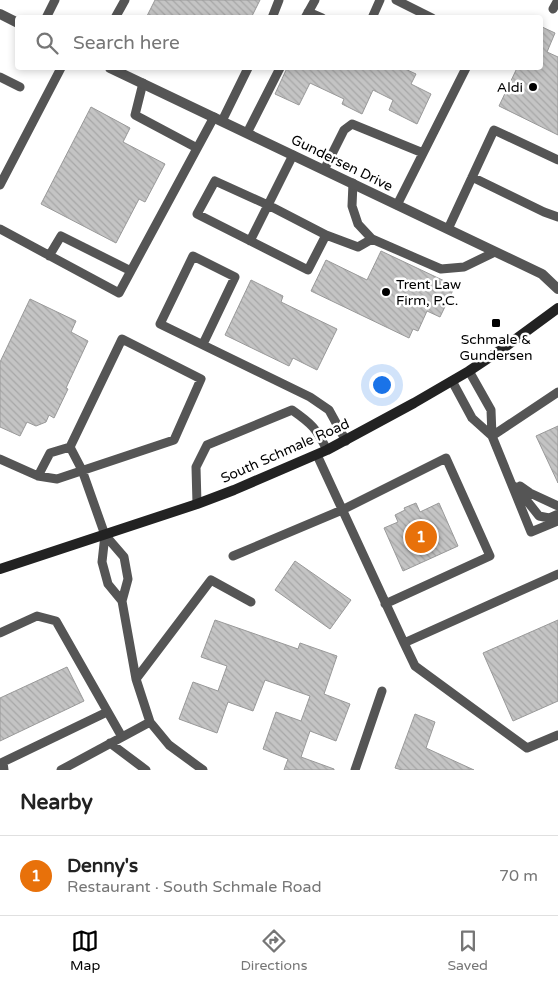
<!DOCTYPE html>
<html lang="en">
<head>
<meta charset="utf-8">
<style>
  :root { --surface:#fff; --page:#f6f6f6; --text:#222; --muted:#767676; --line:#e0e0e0; --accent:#000 }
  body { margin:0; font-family:"Varela Round",sans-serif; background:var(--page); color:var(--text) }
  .you { position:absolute; left:381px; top:384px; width:18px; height:18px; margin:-12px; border:4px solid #fff; border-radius:50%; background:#1a73e8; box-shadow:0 0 0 8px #1a73e833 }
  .badge { display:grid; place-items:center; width:32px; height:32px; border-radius:50%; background:var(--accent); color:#fff; font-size:16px; font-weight:700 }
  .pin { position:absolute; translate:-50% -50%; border:2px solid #fff; box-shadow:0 1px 5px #0006 }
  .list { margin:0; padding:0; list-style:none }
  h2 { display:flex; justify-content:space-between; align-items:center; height:65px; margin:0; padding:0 20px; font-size:21px }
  h2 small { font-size:16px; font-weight:400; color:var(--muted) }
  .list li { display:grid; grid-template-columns:32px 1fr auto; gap:15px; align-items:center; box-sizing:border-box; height:80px; padding:0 20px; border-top:1px solid var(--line) }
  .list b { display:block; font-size:19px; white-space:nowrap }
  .list p { margin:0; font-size:16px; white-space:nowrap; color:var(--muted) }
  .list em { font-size:16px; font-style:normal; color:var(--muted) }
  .icon { flex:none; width:28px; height:28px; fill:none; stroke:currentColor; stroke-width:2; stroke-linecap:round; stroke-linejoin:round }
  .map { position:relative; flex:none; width:558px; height:770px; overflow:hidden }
  .search { position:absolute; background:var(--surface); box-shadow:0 2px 8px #0003; left:15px; right:15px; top:15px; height:55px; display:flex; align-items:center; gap:12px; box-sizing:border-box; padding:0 18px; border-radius:5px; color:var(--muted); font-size:19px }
  .sheet { height:145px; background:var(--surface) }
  nav { display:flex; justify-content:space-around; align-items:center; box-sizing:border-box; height:70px; border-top:1px solid var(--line); background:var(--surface); font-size:14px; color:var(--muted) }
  nav a { display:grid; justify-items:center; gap:2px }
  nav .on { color:var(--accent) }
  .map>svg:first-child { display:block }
</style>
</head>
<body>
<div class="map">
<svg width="558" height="770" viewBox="0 0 558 770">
  <defs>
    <pattern id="building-back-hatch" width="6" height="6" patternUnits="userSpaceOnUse" patternTransform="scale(1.25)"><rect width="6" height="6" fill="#c4c4c4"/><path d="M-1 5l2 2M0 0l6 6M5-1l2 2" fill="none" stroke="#a7a7a7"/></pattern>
  </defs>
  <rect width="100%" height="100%" fill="#fff"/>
  <path fill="url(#building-back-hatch)" stroke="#999" d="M155,0H260L251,18H146Z
    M540,26L555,33L547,52L558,57V135L499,106L517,68H540Z
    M287,68H403L416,74L411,84L431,94L417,124L389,110L393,100L373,90L362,114L342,104L344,99L310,83L299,105L275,94Z
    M91,107L130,128L123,142L165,164L145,202L139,199L116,243L41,204Z
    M381,251L455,286L440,317L427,311L418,331L413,329L409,338L311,291L326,260L367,280Z
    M251,280L283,296L281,302L337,329L317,370L293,358L289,366L225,335Z
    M30,299L76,321L71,332L88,341L66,388L68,389L54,418L49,415L46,422L36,426L27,422L20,436L0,427V362Z
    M558,426V483L536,436Z
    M416,503L420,512L439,503L458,546L403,571L384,528L398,522L395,515L405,510L404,508Z
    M295,561L351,600L330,629L275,590Z
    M215,620L298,649L300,643L337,656L324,694L350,704L336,741L310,731L301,757L334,769V770H284L288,759L263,749L276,712L301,721L310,696L265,680L253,711L228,702L217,733L179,719L193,682L218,691L227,666L201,657Z
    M558,620V701L513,721L483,653Z
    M67,667L84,701L0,741V698Z
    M415,714L435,722L426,748L474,770H402L395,768Z"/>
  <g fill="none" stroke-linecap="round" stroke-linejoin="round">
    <path stroke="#555" stroke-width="9" d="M396,0L432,18
      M553,9L558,0
      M308,12L322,18
      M46,18L55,0
      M115,18L125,0
      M272,18L279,0
      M305,18L315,0
      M372,18L380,0
      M0,77L20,87
      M143,83L135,115L197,148
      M222,121L248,68
      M247,133L280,68
      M324,170L344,130L352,124L423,153
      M472,177L544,212L558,217
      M353,183L352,206L358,224L372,239L441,269L464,267L495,252
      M0,185L61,68
      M397,205L466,68
      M0,229L119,293L214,117
      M448,229L494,130L558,160
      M326,235L308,270L197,214L215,181L268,205L326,235L358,247L372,239
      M250,241L293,155
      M49,256L61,236L131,271
      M203,344L235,277L193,256L160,324L310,397L329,410L346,441
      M469,371L491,410L492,436L531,532L558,521
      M452,381L472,418L492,436
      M492,436L558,392
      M70,447L82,470L105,535L124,557L128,579L122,601
      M317,455L404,643L558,574
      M0,459L38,476L57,479L174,440L201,379L122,339L70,447L50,453L38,476
      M520,486L530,493L558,506
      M516,487L539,516L549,518L558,514
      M197,504L196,467L207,445L292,410C312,424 316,428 327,450
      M105,535L102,562L108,584L122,601L136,679L150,722L169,745L203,770
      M233,556L342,510L446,458L490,556L385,604
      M0,633L37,616L56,621L122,737
      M404,643L415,666L527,748L558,735
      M136,679L211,580L251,602
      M110,743L146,770
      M4,770L3,762L107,712
      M61,770L150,722
      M355,770L382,691"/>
    <path stroke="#555" stroke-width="10" d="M0,14L18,23
      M110,68L542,274L558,289"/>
    <path stroke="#222" stroke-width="10" d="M0,569L197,504L234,490L327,450L414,403L469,371L505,347L558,308"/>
  </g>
  <g fill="#000" stroke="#fff" stroke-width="2">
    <circle cx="533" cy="87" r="5"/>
    <circle cx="386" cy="292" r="5"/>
    <rect x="491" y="318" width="10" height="10" rx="2.5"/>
  </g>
  <g text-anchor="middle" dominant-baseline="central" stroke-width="5" stroke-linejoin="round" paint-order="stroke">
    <g font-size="14" fill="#000" stroke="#fff" text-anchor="end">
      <text x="523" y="87">Aldi</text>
      <text x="396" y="284" text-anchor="start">Trent Law<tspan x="396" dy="16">Firm, P.C.</tspan></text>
      <text x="496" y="339" text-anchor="middle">Schmale &amp;<tspan x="496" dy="16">Gundersen</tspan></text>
    </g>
    <g font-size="14" fill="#000" stroke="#fff">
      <text transform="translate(342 163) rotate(26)">Gundersen Drive</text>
      <text transform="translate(285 451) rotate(-24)">South Schmale Road</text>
    </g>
  </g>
</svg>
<div class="you"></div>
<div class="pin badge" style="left:421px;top:537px;background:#e8710a">1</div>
<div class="search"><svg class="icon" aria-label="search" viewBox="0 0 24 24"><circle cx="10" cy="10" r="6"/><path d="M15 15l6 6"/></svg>Search here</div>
</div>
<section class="sheet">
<h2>Nearby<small></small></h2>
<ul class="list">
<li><span class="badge" style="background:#e8710a">1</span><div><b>Denny's</b><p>Restaurant · South Schmale Road</p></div><em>70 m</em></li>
</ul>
</section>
<nav>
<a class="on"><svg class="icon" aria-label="map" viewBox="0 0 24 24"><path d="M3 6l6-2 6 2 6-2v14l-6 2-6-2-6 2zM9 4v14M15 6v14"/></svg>Map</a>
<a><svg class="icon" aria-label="directions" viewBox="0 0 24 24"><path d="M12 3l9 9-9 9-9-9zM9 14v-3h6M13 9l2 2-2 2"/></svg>Directions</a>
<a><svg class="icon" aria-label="saved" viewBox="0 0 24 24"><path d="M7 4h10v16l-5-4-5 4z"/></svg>Saved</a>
</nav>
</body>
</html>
